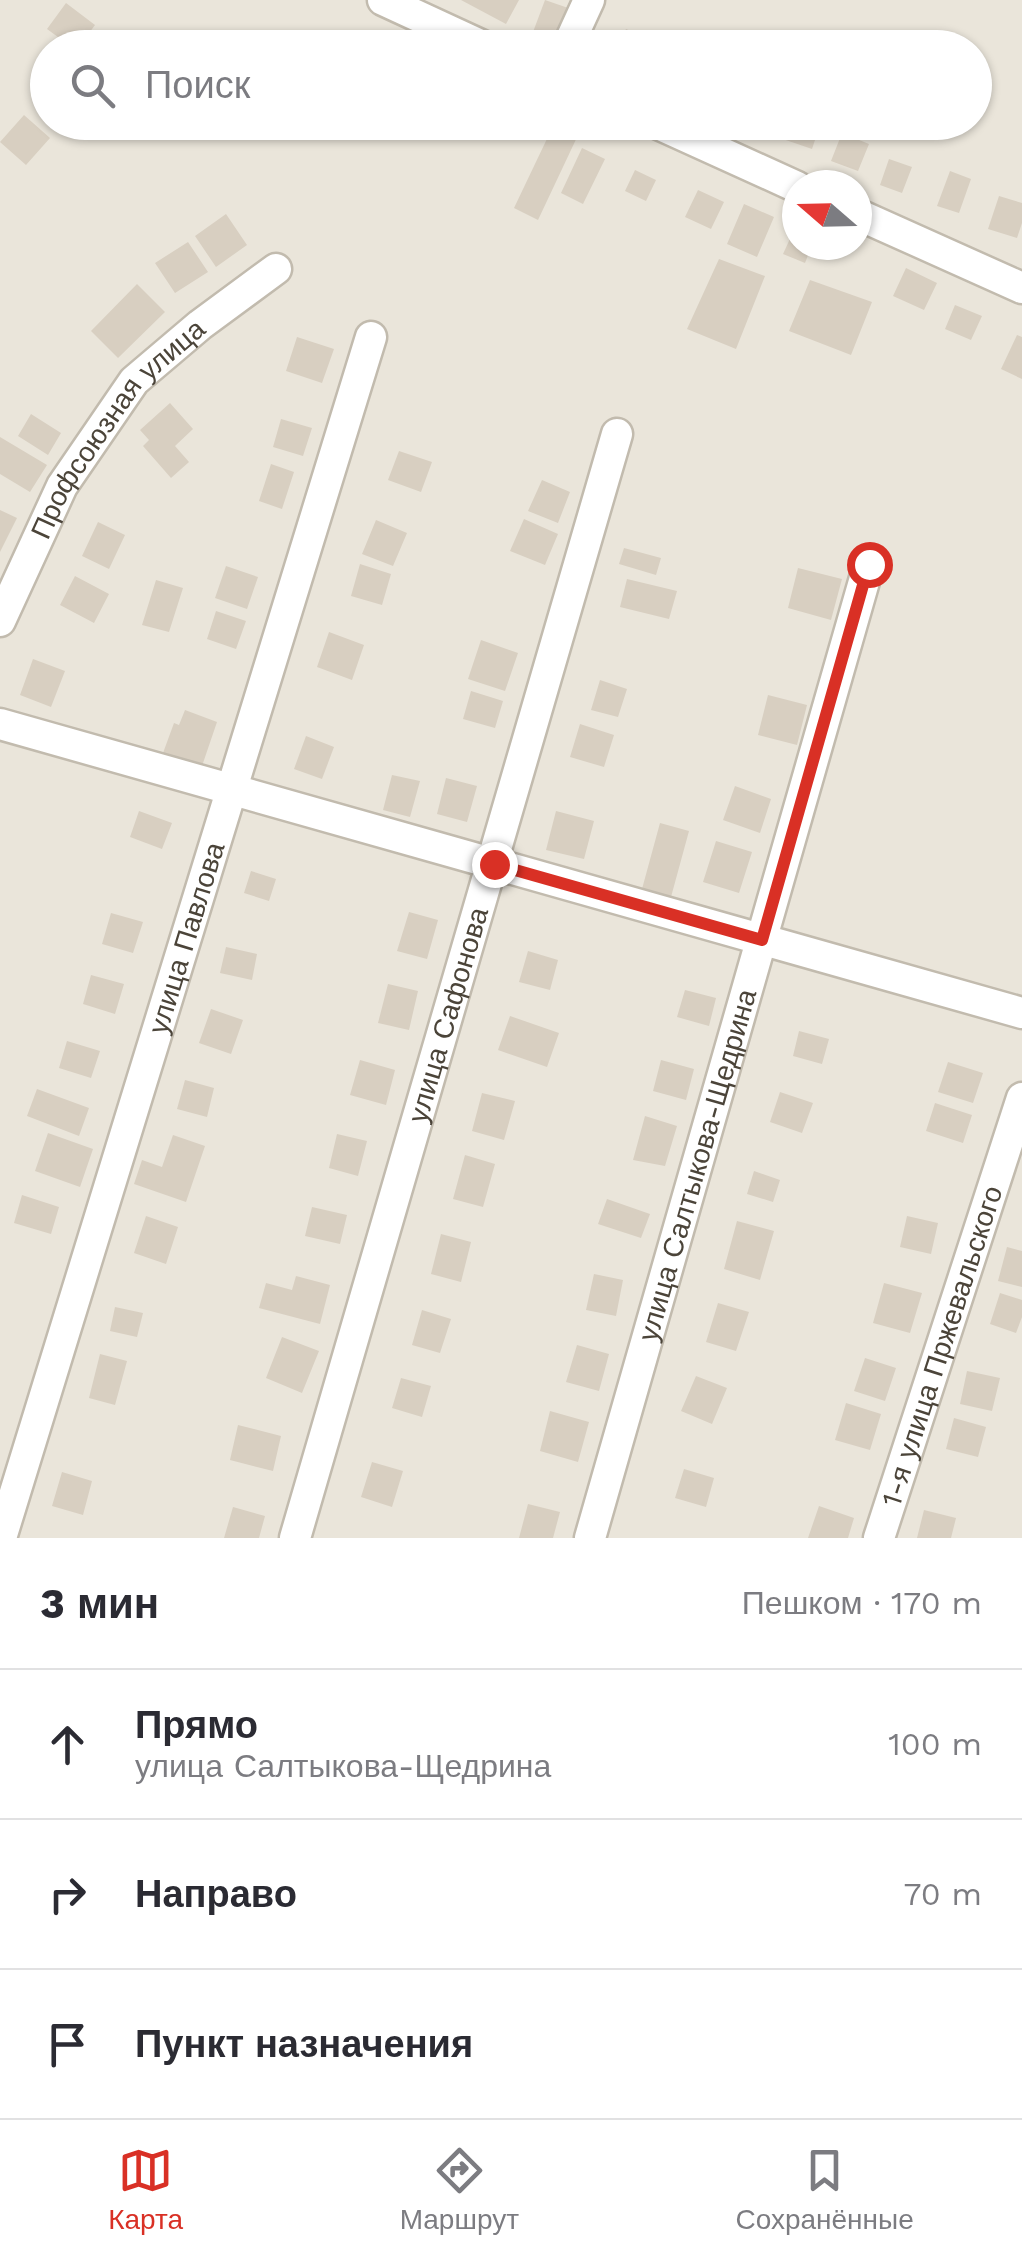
<!DOCTYPE html>
<html lang="ru">
<head>
<meta charset="utf-8">
<style>
  :root { --surface:#fff; --page:#f2f2f3; --text:#2b2b33; --muted:#7c7c81; --line:#e1e1e2; --accent:#d93025 }
  body { margin:0; font-family:"Work Sans",sans-serif; background:var(--page); color:var(--text) }
  .compass { position:absolute; left:782px; top:170px; width:90px; height:90px; border-radius:50%; background:var(--surface); box-shadow:0 2px 8px #0004; rotate:290deg }
  .stop { position:absolute; width:30px; height:30px; margin:-22px; border:8px solid #d93025; border-radius:50%; background:#fff }
  .stop.end { background:#d93025; border-color:#fff; box-shadow:0 2px 10px #0008 }
  .list { margin:0; padding:0; list-style:none }
  h2 { display:flex; justify-content:space-between; align-items:center; height:130px; margin:0; padding:0 40px; font-size:42px }
  h2 small { font-size:32px; font-weight:400; color:var(--muted) }
  .list li { display:grid; grid-template-columns:65px 1fr auto; gap:30px; align-items:center; box-sizing:border-box; height:150px; padding:0 40px; border-top:2px solid var(--line) }
  .list b { display:block; font-size:38px; white-space:nowrap }
  .list p { margin:0; font-size:32px; white-space:nowrap; color:var(--muted) }
  .list em { font-size:32px; font-style:normal; color:var(--muted) }
  .icon { flex:none; width:55px; height:55px; fill:none; stroke:currentColor; stroke-width:2; stroke-linecap:round; stroke-linejoin:round }
  .map { position:relative; flex:none; width:1022px; height:1538px; overflow:hidden }
  .search { position:absolute; background:var(--surface); box-shadow:0 2px 8px #0004; left:30px; right:30px; top:30px; height:110px; display:flex; align-items:center; gap:25px; box-sizing:border-box; padding:0 35px; border-radius:55px; color:var(--muted); font-size:38px }
  .sheet { height:580px; background:var(--surface) }
  nav { display:flex; justify-content:space-around; align-items:center; box-sizing:border-box; height:140px; border-top:2px solid var(--line); background:var(--surface); font-size:28px; color:var(--muted) }
  nav a { display:grid; justify-items:center; gap:5px }
  nav .on { color:var(--accent) }
  .map>svg:first-child { display:block }
</style>
</head>
<body>
<div class="map">
<svg width="1022" height="1538" viewBox="0 0 1022 1538">
  <rect width="100%" height="100%" fill="#f6f3ec"/>
  <path fill="#eae5da" fill-rule="evenodd" d="M0,0H1022V1538H0ZM48,48H974V122H48ZM797,185H857V245H797Z"/>
  <path fill="#d8cfc1" d="M461,0H519L506,24Z
    M545,0L574,10L561,43L533,32Z
    M66,3L95,25L78,48H73L47,29Z
    M626,29L662,44L661,48H618Z
    M24,115L50,138L26,165L0,142Z
    M555,122L579,133L538,220L514,208Z
    M782,122H821L812,149L777,137Z
    M842,133L869,144L858,171L831,161Z
    M582,148L605,159L583,204L561,193Z
    M889,159L912,167L902,193L880,185Z
    M635,170L656,180L646,201L625,191Z
    M950,171L971,179L959,213L937,206Z
    M698,190L724,202L711,229L685,217Z
    M999,196L1022,203V223L1017,238L988,229Z
    M744,204L774,217L757,257L727,244Z
    M226,214L247,245L216,267L195,236Z
    M794,230L797,231V245H812L805,263L783,254Z
    M188,242L208,272L175,293L155,263Z
    M719,259L765,276L736,349L687,329Z
    M906,268L937,283L924,310L893,296Z
    M810,280L872,302L851,355L789,331Z
    M137,284L165,312L118,358L91,331Z
    M955,305L982,316L971,340L945,329Z
    M1017,335L1022,337V379L1001,369Z
    M297,337L334,349L322,383L286,371Z
    M170,403L193,429L175,446L189,462L171,478L143,446L149,440L140,430Z
    M31,414L61,433L48,455L18,436Z
    M281,419L312,428L303,456L273,447Z
    M0,437L47,465L30,492L0,474Z
    M399,451L432,462L421,492L388,480Z
    M271,464L294,472L282,509L259,501Z
    M542,480L570,492L558,523L528,511Z
    M0,510L17,518L0,552Z
    M524,519L558,534L545,565L510,551Z
    M376,520L407,533L393,566L362,554Z
    M98,522L125,535L109,569L82,556Z
    M624,548L661,558L656,575L619,564Z
    M360,564L391,574L382,605L351,596Z
    M226,566L258,577L247,609L215,598Z
    M798,568L842,579L831,620L788,608Z
    M75,576L109,594L94,623L60,605Z
    M627,579L677,591L669,619L620,607Z
    M156,580L183,588L169,632L142,625Z
    M216,611L246,621L236,649L207,639Z
    M329,632L364,645L352,680L317,667Z
    M481,640L518,653L505,691L468,679Z
    M33,659L65,671L51,707L20,695Z
    M600,680L627,689L618,717L591,710Z
    M471,691L503,701L495,728L463,719Z
    M768,695L807,705L797,745L758,735Z
    M185,710L217,722L202,766L163,753L174,723L179,725Z
    M580,724L614,735L604,767L570,757Z
    M306,736L334,747L322,779L294,769Z
    M392,775L420,781L410,817L383,810Z
    M446,778L477,786L467,822L437,814Z
    M735,786L771,799L760,833L723,820Z
    M139,811L172,823L162,849L130,837Z
    M556,811L594,821L584,859L546,850Z
    M660,823L689,831L671,897L642,889Z
    M716,841L752,852L739,893L703,882Z
    M251,871L276,879L269,901L244,893Z
    M409,912L438,920L427,959L397,951Z
    M111,913L143,922L133,953L102,944Z
    M226,947L257,954L252,980L220,973Z
    M528,951L558,960L550,990L519,982Z
    M91,975L124,984L115,1014L83,1004Z
    M388,984L418,991L409,1030L378,1023Z
    M685,990L716,998L709,1026L677,1017Z
    M211,1009L243,1020L231,1054L199,1043Z
    M510,1016L559,1033L547,1067L498,1050Z
    M799,1031L829,1039L822,1064L793,1056Z
    M67,1041L100,1051L91,1078L59,1068Z
    M360,1060L395,1070L386,1105L350,1095Z
    M661,1060L694,1069L686,1100L653,1091Z
    M948,1062L983,1073L973,1103L938,1092Z
    M185,1080L214,1088L207,1117L177,1109Z
    M37,1089L89,1108L79,1136L27,1116Z
    M780,1092L813,1103L802,1133L770,1122Z
    M482,1093L515,1101L504,1140L472,1131Z
    M935,1103L972,1115L963,1143L926,1131Z
    M645,1116L677,1126L665,1166L633,1160Z
    M48,1133L93,1149L80,1187L35,1171Z
    M337,1134L367,1141L358,1176L329,1168Z
    M173,1135L205,1146L186,1202L134,1184L142,1160L162,1167Z
    M465,1155L495,1164L483,1207L453,1199Z
    M754,1171L780,1180L773,1202L747,1194Z
    M22,1195L59,1207L51,1234L14,1223Z
    M607,1199L650,1214L641,1238L598,1224Z
    M312,1207L347,1215L340,1244L305,1236Z
    M146,1216L178,1227L166,1264L134,1253Z
    M907,1216L938,1223L931,1254L900,1247Z
    M737,1221L774,1231L760,1280L724,1269Z
    M441,1234L471,1242L461,1282L431,1274Z
    M1007,1247L1022,1251V1287L998,1281Z
    M594,1274L623,1280L616,1316L586,1310Z
    M296,1276L330,1285L320,1324L259,1308L266,1283L292,1290Z
    M884,1283L922,1293L910,1333L873,1323Z
    M1000,1293L1022,1300V1317L1016,1333L990,1324Z
    M718,1303L749,1312L736,1351L706,1342Z
    M115,1307L143,1313L137,1337L110,1331Z
    M422,1310L451,1319L440,1353L412,1345Z
    M282,1337L319,1351L302,1393L266,1378Z
    M577,1345L609,1354L599,1391L566,1382Z
    M100,1354L127,1361L115,1405L89,1398Z
    M865,1358L896,1368L885,1401L854,1391Z
    M967,1371L1000,1378L992,1411L960,1404Z
    M696,1376L727,1388L712,1424L681,1411Z
    M401,1378L431,1386L422,1417L392,1408Z
    M846,1403L881,1414L870,1450L835,1440Z
    M550,1411L589,1422L578,1462L540,1451Z
    M954,1418L986,1427L978,1457L946,1449Z
    M238,1425L281,1436L273,1471L230,1460Z
    M372,1462L403,1471L392,1507L361,1497Z
    M684,1469L714,1478L706,1507L675,1498Z
    M62,1472L92,1481L83,1515L52,1506Z
    M528,1504L560,1512L553,1538H519Z
    M819,1506L854,1518L848,1538H808Z
    M233,1507L265,1516L259,1538H224Z
    M924,1510L956,1518L951,1538H917Z"/>
  <g fill="none" stroke-linecap="round" stroke-linejoin="round">
    <g stroke="#c2bbae" stroke-width="35">
      <g id="minor">
        <path d="M383,0L487,48"/>
        <path d="M567,48L589,0"/>
        <path d="M654,122L797,187"/>
        <path d="M857,214L1022,288"/>
        <path id="s1" d="M0,621L62,486L134,381L200,325L276,269"/>
        <path d="M0,724L1022,1013"/>
        <path id="s2" d="M1,1538L371,337"/>
        <path id="s3" d="M295,1538L617,434"/>
        <path id="s4" d="M590,1538L869,564"/>
        <path id="s5" d="M879,1538L1022,1098"/>
      </g>
    </g>
    <use href="#minor" stroke="#fff" stroke-width="30"/>
  </g>
  <g fill="none" stroke-linecap="round" stroke-linejoin="round">
    <path stroke="#d93025" stroke-width="12" d="M494,864L762,940L869,564"/>
  </g>
  <g text-anchor="middle" dominant-baseline="central" stroke-width="8" stroke-linejoin="round" paint-order="stroke">
    <g font-size="28" fill="#4b4439" stroke="#fff">
      <text stroke="none"><textPath href="#s1" startOffset="228">Профсоюзная улица</textPath></text>
      <text stroke="none"><textPath href="#s2" startOffset="628">улица Павлова</textPath></text>
      <text stroke="none"><textPath href="#s3" startOffset="545">улица Сафонова</textPath></text>
      <text stroke="none"><textPath href="#s4" startOffset="388">улица Салтыкова-Щедрина</textPath></text>
      <text stroke="none"><textPath href="#s5" startOffset="202">1-я улица Пржевальского</textPath></text>
    </g>
  </g>
</svg>
<svg class="compass" viewBox="-18 -18 36 36"><path d="M0-13l5 13h-10z" fill="#e53935"/><path d="M0 13l5-13h-10z" fill="#7c7c81"/></svg>
<div class="stop" style="left:869px;top:564px"></div>
<div class="stop end" style="left:494px;top:864px"></div>
<div class="search"><svg class="icon" aria-label="search" viewBox="0 0 24 24"><circle cx="10" cy="10" r="6"/><path d="M15 15l6 6"/></svg>Поиск</div>
</div>
<section class="sheet">
<h2>3 мин<small>Пешком · 170 m</small></h2>
<ul class="list">
<li><svg class="icon" aria-label="ahead" viewBox="0 0 24 24"><path d="M12 20V5M6 11l6-6 6 6"/></svg><div><b>Прямо</b><p>улица Салтыкова-Щедрина</p></div><em>100 m</em></li>
<li><svg class="icon" aria-label="right" viewBox="0 0 24 24"><path d="M7 20v-9h11M14 6l5 5-5 5"/></svg><div><b>Направо</b></div><em>70 m</em></li>
<li><svg class="icon" aria-label="arrive" viewBox="0 0 24 24"><path d="M6 21V4h12l-3 4 3 4H6"/></svg><div><b>Пункт назначения</b></div></li>
</ul>
</section>
<nav>
<a class="on"><svg class="icon" aria-label="map" viewBox="0 0 24 24"><path d="M3 6l6-2 6 2 6-2v14l-6 2-6-2-6 2zM9 4v14M15 6v14"/></svg>Карта</a>
<a><svg class="icon" aria-label="directions" viewBox="0 0 24 24"><path d="M12 3l9 9-9 9-9-9zM9 14v-3h6M13 9l2 2-2 2"/></svg>Маршрут</a>
<a><svg class="icon" aria-label="saved" viewBox="0 0 24 24"><path d="M7 4h10v16l-5-4-5 4z"/></svg>Сохранённые</a>
</nav>
</body>
</html>
